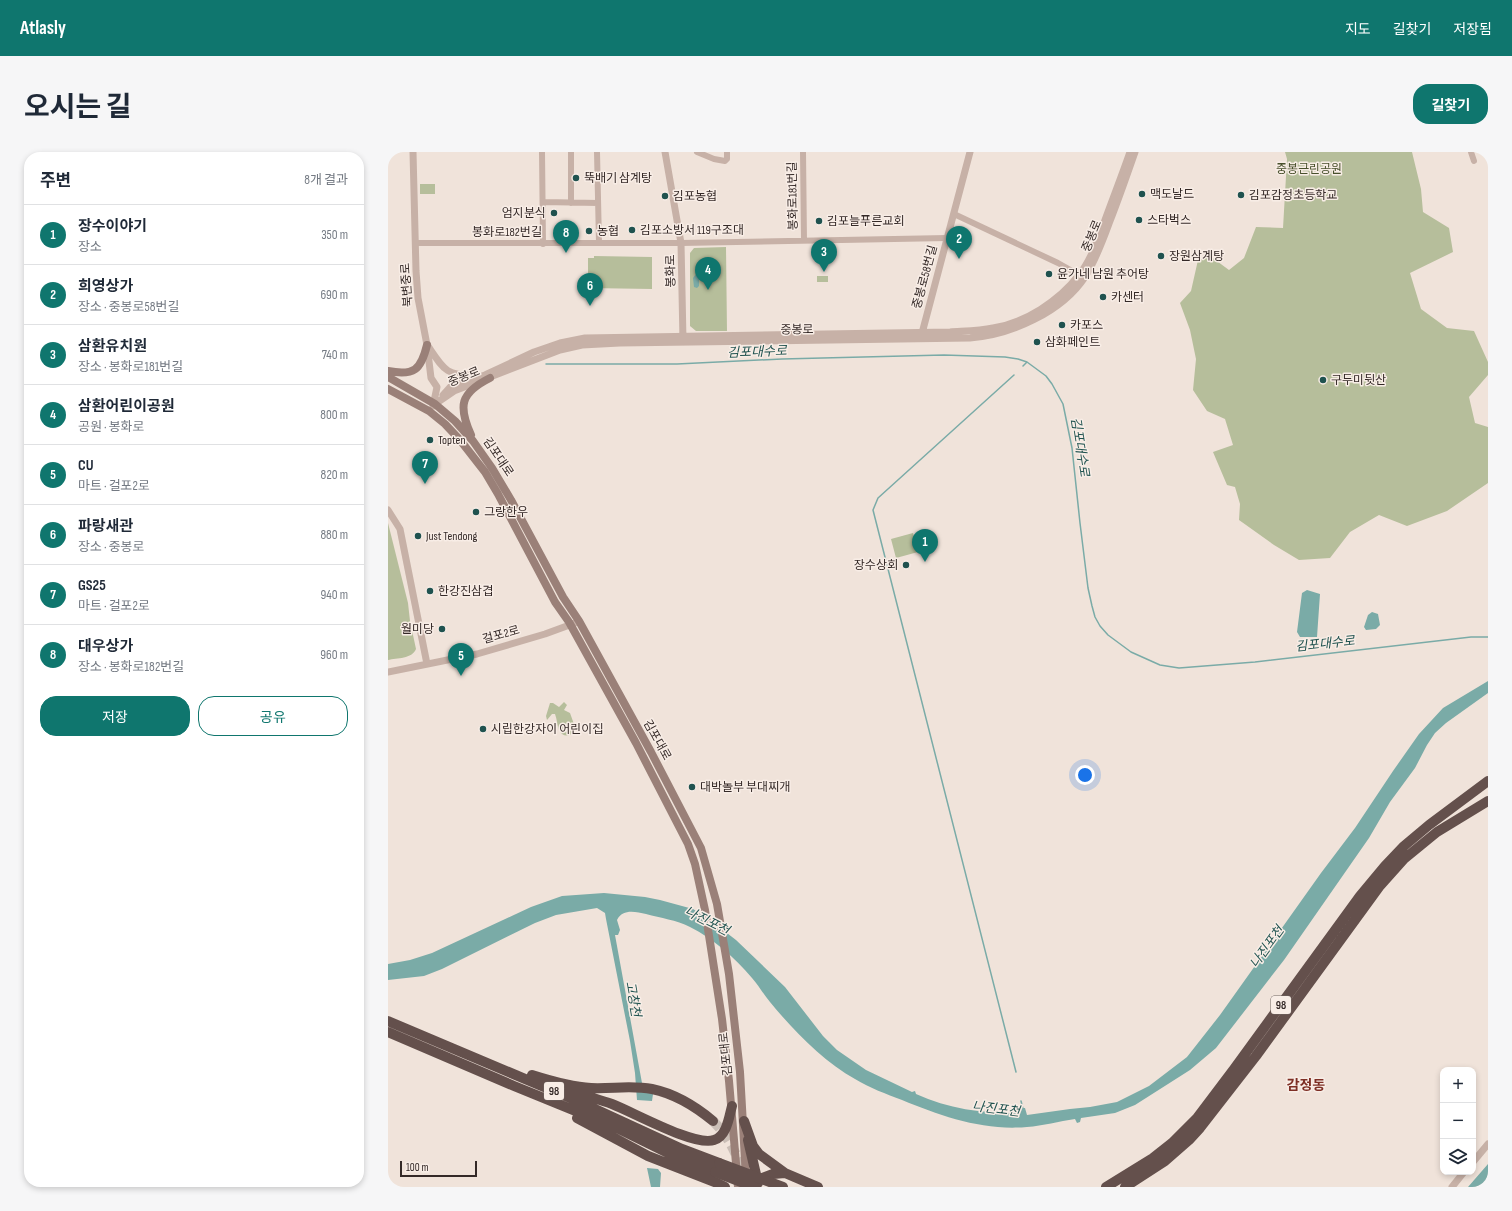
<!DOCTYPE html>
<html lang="ko">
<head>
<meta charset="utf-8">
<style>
  :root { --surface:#fff; --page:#f6f6f7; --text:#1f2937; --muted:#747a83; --line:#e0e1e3; --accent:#0f766e }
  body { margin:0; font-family:"Sofia Sans Condensed","Noto Sans KR",sans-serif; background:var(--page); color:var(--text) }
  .controls { position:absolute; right:12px; bottom:12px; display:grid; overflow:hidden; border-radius:8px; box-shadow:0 2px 6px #0003 }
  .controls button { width:36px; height:36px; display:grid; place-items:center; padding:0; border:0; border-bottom:1px solid var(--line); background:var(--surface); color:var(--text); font:20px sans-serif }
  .scale { position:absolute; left:12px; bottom:10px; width:77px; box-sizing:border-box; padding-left:4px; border:2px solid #342927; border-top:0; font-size:11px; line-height:14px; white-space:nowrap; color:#342927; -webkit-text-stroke:3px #f8ede6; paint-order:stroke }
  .you { position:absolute; left:697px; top:623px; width:14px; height:14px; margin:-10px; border:3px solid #fff; border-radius:50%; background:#1a73e8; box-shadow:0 0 0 6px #1a73e833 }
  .badge { display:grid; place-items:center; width:26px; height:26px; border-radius:50%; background:var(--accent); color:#fff; font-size:13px; font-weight:700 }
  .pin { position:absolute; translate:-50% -33px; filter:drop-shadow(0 1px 2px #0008) }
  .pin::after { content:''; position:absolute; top:21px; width:14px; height:12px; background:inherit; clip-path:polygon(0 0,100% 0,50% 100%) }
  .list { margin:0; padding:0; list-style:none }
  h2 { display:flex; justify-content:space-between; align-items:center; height:52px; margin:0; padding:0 16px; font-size:17px }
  h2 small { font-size:13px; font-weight:400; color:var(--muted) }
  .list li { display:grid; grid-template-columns:26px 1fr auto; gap:12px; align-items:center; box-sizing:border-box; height:60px; padding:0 16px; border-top:1px solid var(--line) }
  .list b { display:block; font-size:15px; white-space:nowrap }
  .list p { margin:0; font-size:13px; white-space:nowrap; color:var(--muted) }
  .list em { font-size:13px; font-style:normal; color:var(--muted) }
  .actions { display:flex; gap:8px; padding:12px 16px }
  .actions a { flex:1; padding:9px 0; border:1px solid var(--accent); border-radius:16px; text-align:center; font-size:14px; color:var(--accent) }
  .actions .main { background:var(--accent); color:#fff }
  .icon { flex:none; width:22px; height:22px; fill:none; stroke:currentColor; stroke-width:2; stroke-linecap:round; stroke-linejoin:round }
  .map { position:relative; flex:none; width:1100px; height:1035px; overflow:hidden; border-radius:16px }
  header { display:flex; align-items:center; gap:24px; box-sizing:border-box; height:56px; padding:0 20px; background:var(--accent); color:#fff }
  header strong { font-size:19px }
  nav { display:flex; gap:22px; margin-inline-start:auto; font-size:14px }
  .intro { display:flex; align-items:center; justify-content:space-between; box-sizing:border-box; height:96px; padding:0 24px }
  h1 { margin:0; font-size:28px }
  .button { padding:10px 18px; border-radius:16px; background:var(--accent); color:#fff; font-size:14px; font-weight:700 }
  main { display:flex; gap:24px; padding:0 24px }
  aside { flex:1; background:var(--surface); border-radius:16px; box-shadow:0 2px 6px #0003 }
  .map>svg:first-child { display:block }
</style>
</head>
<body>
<header>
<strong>Atlasly</strong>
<nav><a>지도</a><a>길찾기</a><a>저장됨</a></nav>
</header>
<div class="intro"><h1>오시는 길</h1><a class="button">길찾기</a></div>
<main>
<aside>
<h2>주변<small>8개 결과</small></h2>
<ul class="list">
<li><span class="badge">1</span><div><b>장수이야기</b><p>장소</p></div><em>350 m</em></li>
<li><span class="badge">2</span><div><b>희영상가</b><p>장소 · 중봉로58번길</p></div><em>690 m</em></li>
<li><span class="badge">3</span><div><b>삼환유치원</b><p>장소 · 봉화로181번길</p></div><em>740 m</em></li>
<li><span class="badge">4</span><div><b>삼환어린이공원</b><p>공원 · 봉화로</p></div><em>800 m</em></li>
<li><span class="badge">5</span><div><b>CU</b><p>마트 · 걸포2로</p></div><em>820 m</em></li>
<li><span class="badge">6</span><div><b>파랑새관</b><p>장소 · 중봉로</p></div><em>880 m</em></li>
<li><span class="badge">7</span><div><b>GS25</b><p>마트 · 걸포2로</p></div><em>940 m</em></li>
<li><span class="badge">8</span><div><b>대우상가</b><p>장소 · 봉화로182번길</p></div><em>960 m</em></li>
</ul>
<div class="actions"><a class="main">저장</a><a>공유</a></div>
</aside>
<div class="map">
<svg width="1100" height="1035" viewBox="0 0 1100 1035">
  <rect width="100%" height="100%" fill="#f0e3da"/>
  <path fill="#b6be9b" d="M897,0H1024L1033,37L1035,60L1061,76L1065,100L1022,121L1033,157L1059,176L1086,179L1100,210V223L1081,245L1087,271L1100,275V331L1059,359L1019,374L991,363L962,380L942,406L911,408L886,393L851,368L852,352L847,335L839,333L825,300L845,293L837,267L819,259L805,238L808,207L802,178L792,151L803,139L810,108L822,104L841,118L856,106L868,75L895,76L899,7Z
    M32,32H47V42H32Z
    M338,95L339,179H308L302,174V101L306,96Z
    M206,104L264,105V137L200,136V106H206Z
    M429,124H440V130H429Z
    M0,371L20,451L22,469L28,497C24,507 9,506 0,508Z
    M525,381L530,400L508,406L503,387Z
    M176,550L179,553L176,558L182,561L187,575C186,583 176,588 171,578C169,573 169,567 167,562H164L159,568L158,564L162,551H165L171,555Z"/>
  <path fill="#7aaba7" d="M308,122L311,125V134L309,136L306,135L305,126Z
    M919,438L932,442L929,485H912L909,480L914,441Z
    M984,460L990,462L992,473L988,477L978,478L976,475L980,463Z
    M1100,529V541L1058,571L1047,581L1039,593L1027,616L1002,650L981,686L896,808L828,896L802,918L747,953L727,961L693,966L692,970L689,971L687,967C671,969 655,974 639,975C595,979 553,964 514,948C498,942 482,936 467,927C436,910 405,878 382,850C376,843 371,834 364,826C347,806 326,787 302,775C288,768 273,766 258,762C248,760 235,756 229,768L232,778L230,783H227L254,931L265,942L264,949L249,948L247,921L242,889L218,767L217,761L209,756L168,763L147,771L54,817L36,824L0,828V812L22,808L44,801L143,755L174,744L216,741L257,745L272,748L305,757L322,768L348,788L397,835L435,884L449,898L478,918L524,940L527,939L528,942C560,957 594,961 629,961L631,960L632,956H637L639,963L682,957L702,955L729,950L761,934L799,905L832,863L933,721L967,676L1005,619L1031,582L1055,556Z
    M1100,1012V1027L1094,1035H1080Z
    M259,1016L270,1017L273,1021L272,1035H263Z"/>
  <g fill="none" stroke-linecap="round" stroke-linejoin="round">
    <path stroke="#7aaba7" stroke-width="1.5" d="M158,212H289L394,207L556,203L617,205L630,207L639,210L658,224L664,232L675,252L684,296L692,371L700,436L704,454L707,465L712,474L720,483L743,500L772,513L791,516L867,510L1083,485H1100
      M635,214L639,210
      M626,223L490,346L485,358L628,920
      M633,949L635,957"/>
    <path stroke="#cabeb6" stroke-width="10" stroke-dasharray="10 5" stroke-linecap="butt" d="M325,969C343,987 348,1002 357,1026"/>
    <path stroke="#c7b1a7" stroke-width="6" d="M154,0L155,92
      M183,0V51
      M209,0L211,91
      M309,0L326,7L337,9L339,7V0
      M415,0L416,88
      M1083,0L1086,9
      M155,50L210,51
      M566,62L670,111L695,125
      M27,91H293L559,86"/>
    <path stroke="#c7b1a7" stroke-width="7" d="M25,0L28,119L30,146L39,193L43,226L49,235L45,254
      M277,0L293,91L295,188
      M533,185L582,0
      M40,194C56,218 58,224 88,223
      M55,243L64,233L97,223L146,200L172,191L197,186L562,180C576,179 591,179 605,176C637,171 671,149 691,123C703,108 710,87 717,68C725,46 734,23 742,0
      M47,252L66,239L172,198L194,193L232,191L582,186C623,183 674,160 697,125C708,108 715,88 722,69C731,46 739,23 747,0
      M0,358L12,377L39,512
      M0,520L89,502L157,482L187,471
      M1085,1010L1100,992
      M1064,1035L1076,1020"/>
    <path stroke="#9a8078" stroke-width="8" d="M0,219C26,224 33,218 39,193
      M0,225L47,252L67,269L85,289L104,316L123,348L175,445L191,469L263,600L313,696L329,752L341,822L352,920L358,1026
      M0,237L41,259L57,272L72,288L97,320L110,342L167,450L181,470L248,591L300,692L307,712L317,758L334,867L341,929L350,1035
      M83,283C70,254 72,241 102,226"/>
    <path stroke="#64504c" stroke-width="10" d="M0,869L194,951L294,997L331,1011
      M0,880L126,934L227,975L280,1001L327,1020
      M144,923C163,929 183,935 203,936C224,937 243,933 264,937C288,942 307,954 325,969
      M180,939C195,943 210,947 224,952C245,960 307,995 326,988C339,984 341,965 344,954
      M189,966L260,1004L329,1031L337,1035
      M356,969L365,994L371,1002L397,1021
      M360,988L370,1031
      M369,1028L385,1022L397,1021L430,1035
      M718,1035L765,1006L784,991L809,966L846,917L972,744L997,714L1016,694L1041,673L1100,629
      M737,1035L777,1009L801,988L812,976L868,904L991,735L1016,707L1049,680L1100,649"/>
    <path stroke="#64504c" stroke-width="10" d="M331,1011L395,1035
      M327,1020L366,1035"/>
  </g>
  <g fill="#1f524f" stroke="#f8ede6" stroke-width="1.5">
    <circle cx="188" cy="26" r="4"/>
    <circle cx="754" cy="42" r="4"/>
    <circle cx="853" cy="43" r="4"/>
    <circle cx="277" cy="44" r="4"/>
    <circle cx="166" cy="61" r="4"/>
    <circle cx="751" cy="68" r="4"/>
    <circle cx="431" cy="69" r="4"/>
    <circle cx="244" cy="78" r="4"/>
    <circle cx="201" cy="79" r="4"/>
    <circle cx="773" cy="104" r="4"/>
    <circle cx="661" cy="122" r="4"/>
    <circle cx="715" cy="145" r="4"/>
    <circle cx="674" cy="173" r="4"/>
    <circle cx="649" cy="190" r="4"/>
    <circle cx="935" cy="228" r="4"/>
    <circle cx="42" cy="288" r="4"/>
    <circle cx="88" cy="360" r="4"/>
    <circle cx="30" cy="384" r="4"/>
    <circle cx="518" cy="413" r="4"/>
    <circle cx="42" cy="439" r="4"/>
    <circle cx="54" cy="477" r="4"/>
    <circle cx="95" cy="577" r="4"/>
    <circle cx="304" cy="635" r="4"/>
  </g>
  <g text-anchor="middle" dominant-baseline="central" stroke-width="3" stroke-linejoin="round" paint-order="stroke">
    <g fill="#f8ede6" stroke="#6f6460" stroke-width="1">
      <rect x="883" y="844" width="20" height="18" rx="3"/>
      <rect x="156" y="930" width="20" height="18" rx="3"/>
    </g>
    <g font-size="11" font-weight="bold" fill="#342927">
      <text x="893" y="853">98</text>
      <text x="166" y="939">98</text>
    </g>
    <g font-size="12" fill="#48502c" stroke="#f8ede6">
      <text x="921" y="17">중봉근린공원</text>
    </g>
    <g font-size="12" fill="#342927" stroke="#f8ede6" text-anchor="start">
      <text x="196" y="26">뚝배기 삼계탕</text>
      <text x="762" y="42">맥도날드</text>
      <text x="861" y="43">김포감정초등학교</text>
      <text x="285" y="44">김포농협</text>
      <text x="158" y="61" text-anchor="end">엄지분식</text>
      <text x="759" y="68">스타벅스</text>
      <text x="439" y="69">김포늘푸른교회</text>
      <text x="252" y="78">김포소방서 119구조대</text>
      <text x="209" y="79">농협</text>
      <text x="781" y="104">장원삼계탕</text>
      <text x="669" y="122">윤가네 남원 추어탕</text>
      <text x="723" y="145">카센터</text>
      <text x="682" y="173">카포스</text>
      <text x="657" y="190">삼화페인트</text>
      <text x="943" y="228">구두미뒷산</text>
      <text x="50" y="288">Topten</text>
      <text x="96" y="360">그랑한우</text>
      <text x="38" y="384">Just Tendong</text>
      <text x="510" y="413" text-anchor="end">장수상회</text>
      <text x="50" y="439">한강진삼겹</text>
      <text x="46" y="477" text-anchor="end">월미당</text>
      <text x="103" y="577">시립한강자이 어린이집</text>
      <text x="312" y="635">대박놀부 부대찌개</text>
    </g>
    <g font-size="12" fill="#342927" stroke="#f8ede6">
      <text transform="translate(405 44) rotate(-91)">봉화로181번길</text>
      <text x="119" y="80">봉화로182번길</text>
      <text transform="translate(704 84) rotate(-68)">중봉로</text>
      <text transform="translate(283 119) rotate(-91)">봉화로</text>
      <text transform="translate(537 125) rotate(-75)">중봉로58번길</text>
      <text transform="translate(19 133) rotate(-94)">북변중로</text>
      <text transform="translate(409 178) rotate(-1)">중봉로</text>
      <text transform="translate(76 225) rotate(-22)">중봉로</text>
      <text transform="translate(110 305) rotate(56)">김포대로</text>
      <text transform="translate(113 483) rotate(-16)">걸포2로</text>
      <text transform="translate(269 588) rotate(61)">김포대로</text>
      <text transform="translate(338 902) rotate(-96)">김포대로</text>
    </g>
    <g font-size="13" font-style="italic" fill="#1f524f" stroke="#f8ede6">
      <text transform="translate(369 200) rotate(-2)">김포대수로</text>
      <text transform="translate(692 295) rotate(81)">김포대수로</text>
      <text transform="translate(937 492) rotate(-6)">김포대수로</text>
      <text transform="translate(319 769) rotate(27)">나진포천</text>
      <text transform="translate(879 795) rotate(-54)">나진포천</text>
      <text transform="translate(245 847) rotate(80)">고창천</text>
      <text transform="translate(608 957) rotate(7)">나진포천</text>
    </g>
    <g font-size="14" font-weight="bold" fill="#7e2f25" stroke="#f8ede6">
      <text x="918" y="933">감정동</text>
    </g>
  </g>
</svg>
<div class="controls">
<button>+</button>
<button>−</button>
<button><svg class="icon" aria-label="layers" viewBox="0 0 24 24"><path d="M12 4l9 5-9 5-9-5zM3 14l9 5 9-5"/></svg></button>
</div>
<div class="scale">100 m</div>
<div class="you"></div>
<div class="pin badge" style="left:537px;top:410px">1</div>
<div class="pin badge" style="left:571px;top:107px">2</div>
<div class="pin badge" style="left:436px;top:120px">3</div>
<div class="pin badge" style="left:320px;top:138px">4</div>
<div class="pin badge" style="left:73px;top:524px">5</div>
<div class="pin badge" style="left:202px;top:154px">6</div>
<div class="pin badge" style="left:37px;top:332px">7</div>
<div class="pin badge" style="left:178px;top:101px">8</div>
</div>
</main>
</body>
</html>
